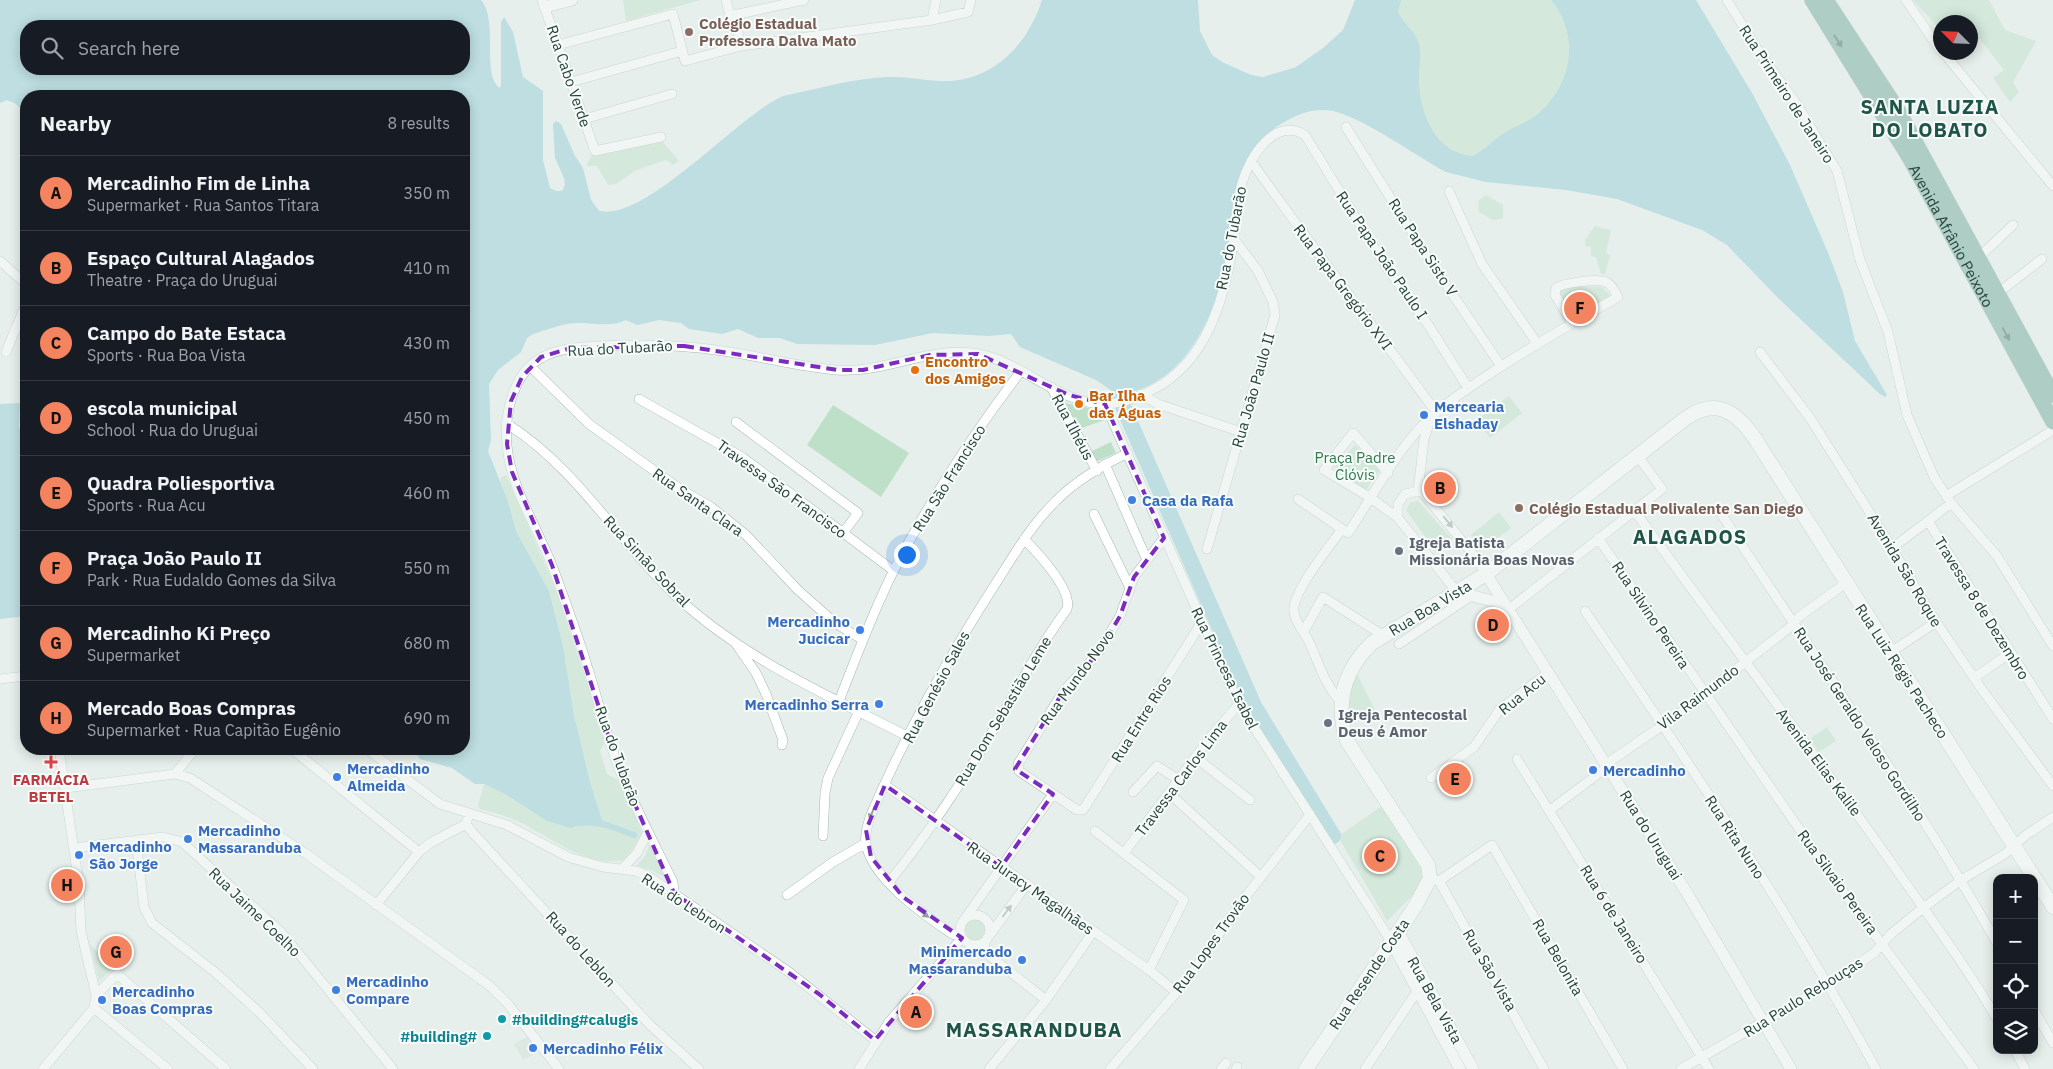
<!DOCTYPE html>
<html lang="en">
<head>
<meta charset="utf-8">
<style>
  :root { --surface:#171b24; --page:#20242c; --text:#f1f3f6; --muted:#9ea1a6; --line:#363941; --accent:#f4845f }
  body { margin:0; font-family:"IBM Plex Sans",sans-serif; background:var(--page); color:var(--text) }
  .controls { position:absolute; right:15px; bottom:15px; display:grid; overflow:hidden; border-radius:10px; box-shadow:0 2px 12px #0003 }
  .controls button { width:45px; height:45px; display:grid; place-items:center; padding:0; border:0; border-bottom:1px solid var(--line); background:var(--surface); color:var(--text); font:25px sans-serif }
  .compass { position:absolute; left:1933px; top:15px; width:45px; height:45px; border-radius:50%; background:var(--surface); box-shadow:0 2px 12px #0003; rotate:294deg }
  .you { position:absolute; left:906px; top:554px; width:18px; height:18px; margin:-12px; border:4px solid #fff; border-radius:50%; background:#1a73e8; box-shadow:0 0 0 8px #1a73e833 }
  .badge { display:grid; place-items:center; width:32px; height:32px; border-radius:50%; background:var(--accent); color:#111; font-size:16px; font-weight:700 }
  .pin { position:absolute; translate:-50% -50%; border:2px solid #fff; box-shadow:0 1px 5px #0006 }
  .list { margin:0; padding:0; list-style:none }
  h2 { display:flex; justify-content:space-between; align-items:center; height:65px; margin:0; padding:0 20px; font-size:21px }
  h2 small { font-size:16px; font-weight:400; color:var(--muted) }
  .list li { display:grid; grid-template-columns:32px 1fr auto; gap:15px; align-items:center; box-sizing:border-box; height:75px; padding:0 20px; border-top:1px solid var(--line) }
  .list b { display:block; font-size:19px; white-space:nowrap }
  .list p { margin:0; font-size:16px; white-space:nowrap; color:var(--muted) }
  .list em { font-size:16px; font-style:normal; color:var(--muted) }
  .icon { flex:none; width:28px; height:28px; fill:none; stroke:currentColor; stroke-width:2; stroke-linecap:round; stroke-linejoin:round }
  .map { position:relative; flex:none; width:2053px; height:1069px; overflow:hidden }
  .search { position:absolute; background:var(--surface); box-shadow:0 2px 12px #0003; left:20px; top:20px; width:450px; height:55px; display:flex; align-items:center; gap:12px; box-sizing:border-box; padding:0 18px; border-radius:20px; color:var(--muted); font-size:19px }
  .panel { position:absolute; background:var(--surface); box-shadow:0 2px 12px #0003; left:20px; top:90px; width:450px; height:665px; border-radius:20px }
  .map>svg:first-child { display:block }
</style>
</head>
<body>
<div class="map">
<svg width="2053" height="1069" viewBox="0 0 2053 1069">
  <rect width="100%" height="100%" fill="#e6efeb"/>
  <path fill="#d4dfda" d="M529,1036L542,1050L523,1060L514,1044Z"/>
  <path fill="#bfe0c8" d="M623,0H700L626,21Z
    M1394,0H1566L1601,42L1562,175L1439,166L1397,83Z
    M1913,0H1989L2005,30L2036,41L2013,82L2019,92L2010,102L1993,78L2004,70L1980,39L1971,46L1970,22H1940V29Z
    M661,140L679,161L673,165L666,160L636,170L616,184L608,185L597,166H586L593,153Z
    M1486,195L1503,205V219L1493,220L1479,212L1478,201Z
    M1595,226L1611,230L1606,253L1610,256L1605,274H1601L1596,257L1591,256V247L1585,246V240Z
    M1567,286L1602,287L1610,295L1609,298L1575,318L1560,294V291Z
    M1509,396L1522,413L1490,438L1476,420Z
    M1066,403L1101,411L1105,420L1079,429Z
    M833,405L909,453L881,497L807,445Z
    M1111,442L1116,453L1095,462L1090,452Z
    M1355,445L1380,470L1366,490L1335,470L1336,465Z
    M506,475L556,590L606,741L600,751L607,774L620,781L642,832L639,841L624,860C589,868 554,840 524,824C510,817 496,813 480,809L478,805L484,784L505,794L547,821L574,828C592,818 618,832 636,839L638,833L602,820L590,782L574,715L563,646L549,591L516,531L500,478Z
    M1418,501L1452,539L1436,552L1406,510L1410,503Z
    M1499,512L1511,528L1482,550L1471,535Z
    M1355,670L1376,712L1355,722L1346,719V692Z
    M1827,727L1836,741L1819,752L1810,739Z
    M1461,764L1471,779L1449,795L1439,780Z
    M1382,806L1426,876L1424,884L1387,921L1339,838L1340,835Z
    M650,844L667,879L653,871L636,866L645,856Z
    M965 930a10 10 0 1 1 20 0a10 10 0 1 1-20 0Z
    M90,944L113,969L99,981Z"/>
  <path fill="#8ec9d4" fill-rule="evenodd" d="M0,0H481C499,20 481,76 500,88L501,85V22L504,17L513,32L523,77L543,91V160L550,188L556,191H562L565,185L564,178L555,158L553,124L556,121L561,124L575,156L583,168L591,200L599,211C646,222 737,116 783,96C817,89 854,78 889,77C909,76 930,82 950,81C996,78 1029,42 1042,0H1198L1200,31L1212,55L1222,62L1251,75L1263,77L1296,67L1323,48L1343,30L1355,0H1401L1398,12C1403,24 1415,30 1419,44C1422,56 1418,70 1419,83C1420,114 1437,155 1473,156C1484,150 1491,142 1501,135C1513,127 1527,123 1538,114C1572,85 1581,35 1551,0H1696L1752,93L1790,165L1829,255L1843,292L1855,341L1887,395L1885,397L1880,394L1779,299L1727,245L1702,230L1617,199L1566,190L1486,182L1446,172C1414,155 1370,122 1337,112C1320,107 1301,112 1286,121C1270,130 1256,143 1247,160C1234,184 1234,215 1230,241C1219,306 1192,384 1118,395L1096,380L1020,347L1011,334L989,336L933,333L875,345L797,344L780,338H758L738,329L722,334L689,329L681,323L659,320L637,325L626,320C612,328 592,322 576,323C561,324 546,330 533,334L527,338L521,352L498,370L489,384L491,440L488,451L507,499L516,531L549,591L563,646L574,715L590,782L602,820L638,833L636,839C612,830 595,821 571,828L547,821L505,794L484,784H475L452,768L420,759L413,749H464V96H26V114L16,104L7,100L0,103ZM26,26H464V69H26Z
    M20,403L19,428L26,427V616L0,619V404Z"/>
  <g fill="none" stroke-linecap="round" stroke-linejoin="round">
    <path stroke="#8ec9d4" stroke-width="16" d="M1118,395L1254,706L1333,836"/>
    <g stroke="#a8b8b2" stroke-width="10">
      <path id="minor" d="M542,0L595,151L661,137
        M726,0L729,12L734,15L741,46
        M1727,0L1757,49L1798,106L1837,171L1860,260L1888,332L1907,415L1934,477L1951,503L1997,556L2053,646
        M1906,0L1940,50
        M734,15L804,0
        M932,20L936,0
        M558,45L673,14L685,61L741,46L932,20L968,12L971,0
        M1943,52L2053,186
        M571,82L682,51
        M584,119L672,94
        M1346,127L1430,261L1501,366
        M1251,161C1311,246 1375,328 1436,412
        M1449,191L1482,264L1537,343
        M1978,258L2013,225
        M0,261L26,284
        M1998,293L2042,259
        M6,352L26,304
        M1760,352L1810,418L1892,548L1936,622L1983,691L2053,786
        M530,366L589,424L680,489L711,507L730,522L746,535L798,590L835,623L863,640
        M1051,387L1097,471
        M1141,394L1158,404L1241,432
        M639,399L742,457L894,571
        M1105,404L1239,704L1391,941
        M736,422L858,513L843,533
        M506,423C576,467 617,540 676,596C742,658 829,696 909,737
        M1105,464L1146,558
        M1388,473L1353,433L1324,470L1371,498L1398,518L1457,592
        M1418,491L1424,439L1431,418
        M1946,496L2053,430
        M1298,499L1342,529
        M1951,503L1928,521L2053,719
        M1718,509C1812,653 1912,793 1997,943
        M1634,510C1720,629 1809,745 1893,865C1929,916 1966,966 1997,1019
        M1094,514L1130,588
        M1398,518V504L1405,494L1418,491L1423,493L1476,558L1486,574
        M1164,538L1134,577L1120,616L1099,652L1063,692L1018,764L1019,771L1077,810H1083L1202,622
        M1598,538L1836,882L1974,1069
        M1892,548L1928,521
        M1207,549L1275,315L1273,302L1258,271L1234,239
        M1509,609L1662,489L1637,455
        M1585,611C1687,760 1789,911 1876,1069
        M1304,631L1323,597L1384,636
        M736,644L756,673L766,694L783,740L782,745
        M1399,644L1471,596
        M1891,652L1936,622
        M1974,678L2010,653
        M0,679L26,676
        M839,701C856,658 872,614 893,572C929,501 973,434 1021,371
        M1340,701C1325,684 1320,667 1311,646C1307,635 1295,624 1294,612C1291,593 1330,546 1342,529L1348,533C1371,499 1391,460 1419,429C1438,408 1464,391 1488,375C1530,347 1574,322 1618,297C1615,292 1612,284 1606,282C1598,278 1563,283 1556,288L1555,295L1572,323
        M59,749L79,885L81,931L96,995L94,1008
        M292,749L419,852
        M367,749L440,804L507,825L568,857L603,867L636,871L648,876L789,972L875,1040
        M1195,757L1250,800
        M1517,759L1709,1069
        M175,774L195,749
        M1431,778L1474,747L1500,709L1549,672
        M885,785L1149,970L1176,992
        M66,788L175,774L190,778L305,853L490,986L508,1004L559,1069
        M1133,792L1157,766L1179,780
        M1169,793L1261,877
        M1550,810L1602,771L1612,760L1676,716L1789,628L1800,616L1846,583
        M469,814L466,824L473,833L650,1025L699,1069
        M1095,831L1184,900L1149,970
        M823,836L825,793L828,778L859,711
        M136,840L144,907L152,923L216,973L260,1013L313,1069
        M74,848L163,837L182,842L281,932L393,1069
        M1124,853L1211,736L1239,704
        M622,869L637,853L648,832
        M1435,880L1439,881L1544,1069
        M1439,881L1492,845L1623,1069
        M889,882C931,831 966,775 1000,719C1022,680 1040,646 1067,609C1073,590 1037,552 1024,539
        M674,893L673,882C655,845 636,809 620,771C607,738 599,703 588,669C578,635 565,601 553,568C538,528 511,489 507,446C504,416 512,374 541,358C558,348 581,347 600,346C642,344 682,345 723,351C760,356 798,367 836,370C884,374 931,345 979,354C1024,363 1060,405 1107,404C1126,403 1148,393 1164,383C1211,352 1227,289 1234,236C1236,218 1237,200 1242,183C1249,158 1275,116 1305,135L1385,265L1427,323L1468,388
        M787,895L833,862L866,843
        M376,905L419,852L430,843L466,824
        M960 930a15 15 0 1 1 30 0a15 15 0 1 1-30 0Z
        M964,920L1053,794
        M961,936L952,934C925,915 871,879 866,843C864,835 868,825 870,817C903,739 950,654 996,583C1014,555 1031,525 1056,501C1075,481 1103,465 1128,453
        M989,936L1027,884
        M985,941L984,948L986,953L1046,1000
        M96,995L117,974L226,1069
        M94,1008L168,1069
        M2034,1010L2053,1043
        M2015,1050L2025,1069
        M43,1069L94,1008
        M859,1069L889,1022L962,938
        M989,1069L1046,1000L1093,932
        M1110,1069L1187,980L1242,901L1309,816
        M1221,1069L1226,1063
        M1236,1069L1237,1067
        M1365,1069L1418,990
        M1681,1069L1829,984L1874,953L1891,934L1923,908L1961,880L2005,854L2026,835L2053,817"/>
    </g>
    <g stroke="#a8b8b2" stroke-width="12">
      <path id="tertiary" d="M545,7L572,0
        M1486,574L1687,893L1791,1069
        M1457,592L1505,604
        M1398,931L1473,1069
        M1391,941L1460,1069"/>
    </g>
    <g stroke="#a4bbb3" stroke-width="15">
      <path id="secondary" d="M1306,1069L1416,905L1430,878L1428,865L1347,741C1335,704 1343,671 1372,643L1486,574L1686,418C1714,399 1733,409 1752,434L2053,907"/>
    </g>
    <g stroke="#c2cac8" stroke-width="16">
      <g id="primary">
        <path id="s1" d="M1812,0L1909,157L2053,422"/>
        <path d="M1826,0L1898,110L2053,395"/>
      </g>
    </g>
    <use href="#minor" stroke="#fff" stroke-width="9"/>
    <use href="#tertiary" stroke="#fff" stroke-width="11"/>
    <use href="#secondary" stroke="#fff" stroke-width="14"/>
    <use href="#primary" stroke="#6aa596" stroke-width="15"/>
  </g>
  <defs><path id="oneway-solid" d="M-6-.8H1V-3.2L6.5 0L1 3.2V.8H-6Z" transform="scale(1.25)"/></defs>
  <g fill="#365b51">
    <use href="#oneway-solid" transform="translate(1838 41) rotate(57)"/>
    <use href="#oneway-solid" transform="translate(2006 334) rotate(62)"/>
  </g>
  <g fill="#92a09c">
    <use href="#oneway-solid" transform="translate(1448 522) rotate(51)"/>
    <use href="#oneway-solid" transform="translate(872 813) rotate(111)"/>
    <use href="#oneway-solid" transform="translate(1007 911) rotate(-53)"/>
    <use href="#oneway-solid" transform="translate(923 913) rotate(36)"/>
  </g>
  <path d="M0 0H2053V1069H0ZM684,346L838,370H863L930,355L978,354L1069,395L1105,404L1164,538L1134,577L1120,616L1099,652L1063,692L1015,769L1053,794L1001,867L885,785L866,830L871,857L903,897L962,938L875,1040L819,994L674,893L619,768L552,565L512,472L507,444L511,401L522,377L541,357L571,348Z" fill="#e6efeb" fill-opacity=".55" fill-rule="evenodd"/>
  <path fill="none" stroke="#7b2cbf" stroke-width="4" stroke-dasharray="10 6" stroke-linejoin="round" d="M684,346L838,370H863L930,355L978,354L1069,395L1105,404L1164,538L1134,577L1120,616L1099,652L1063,692L1015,769L1053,794L1001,867L885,785L866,830L871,857L903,897L962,938L875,1040L819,994L674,893L619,768L552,565L512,472L507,444L511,401L522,377L541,357L571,348Z"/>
  <g fill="#8d6e63" stroke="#f7fbf9" stroke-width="2">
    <circle cx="689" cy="32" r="5"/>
    <circle cx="1519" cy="508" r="5"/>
  </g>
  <g fill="#e8710a" stroke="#f7fbf9" stroke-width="2">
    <circle cx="915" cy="370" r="5"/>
    <circle cx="1079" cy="404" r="5"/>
  </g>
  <g fill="#3f7fe0" stroke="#f7fbf9" stroke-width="2">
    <circle cx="1424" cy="415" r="5"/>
    <circle cx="1132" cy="500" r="5"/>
    <circle cx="860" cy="630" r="5"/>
    <circle cx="879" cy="704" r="5"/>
    <circle cx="1593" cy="770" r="5"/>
    <circle cx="337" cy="777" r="5"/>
    <circle cx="188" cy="839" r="5"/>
    <circle cx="79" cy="855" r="5"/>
    <circle cx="1022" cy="960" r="5"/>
    <circle cx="336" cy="990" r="5"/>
    <circle cx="102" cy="1000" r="5"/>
    <circle cx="533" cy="1048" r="5"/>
  </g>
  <g fill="#6b7280" stroke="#f7fbf9" stroke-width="2">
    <circle cx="1399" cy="551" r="5"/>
    <circle cx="1328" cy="723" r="5"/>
  </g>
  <path fill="#e0444e" stroke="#f7fbf9" stroke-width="2" d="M48.5 754.5h5v5h5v5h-5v5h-5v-5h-5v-5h5z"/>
  <g fill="#0f9aa8" stroke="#f7fbf9" stroke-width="2">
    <circle cx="502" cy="1019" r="5"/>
    <circle cx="487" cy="1036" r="5"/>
  </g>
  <g text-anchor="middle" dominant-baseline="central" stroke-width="4" stroke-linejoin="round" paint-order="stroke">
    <g font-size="15" font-weight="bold" fill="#785e54" stroke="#f7fbf9" text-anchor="start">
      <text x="699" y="23">Colégio Estadual<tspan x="699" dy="17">Professora Dalva Mato</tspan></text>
      <text x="1529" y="508">Colégio Estadual Polivalente San Diego</text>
    </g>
    <g font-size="15" fill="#24423a" stroke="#f7fbf9">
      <text transform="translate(569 76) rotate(71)">Rua Cabo Verde</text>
      <text transform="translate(1787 94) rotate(57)">Rua Primeiro de Janeiro</text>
      <text stroke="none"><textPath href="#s1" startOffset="274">Avenida Afrânio Peixoto</textPath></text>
      <text transform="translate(1231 238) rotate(-79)">Rua do Tubarão</text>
      <text transform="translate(1423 247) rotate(57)">Rua Papa Sisto V</text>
      <text transform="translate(1382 255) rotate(56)">Rua Papa João Paulo I</text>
      <text transform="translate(1343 287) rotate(53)">Rua Papa Gregório XVI</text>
      <text transform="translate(620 348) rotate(-3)">Rua do Tubarão</text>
      <text transform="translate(1253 390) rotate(-74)">Rua João Paulo II</text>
      <text transform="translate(1073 427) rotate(62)">Rua Ilhéus</text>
      <text transform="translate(949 478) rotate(-58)">Rua São Francisco</text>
      <text transform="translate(782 489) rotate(36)">Travessa Sāo Francisco</text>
      <text transform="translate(698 502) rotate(35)">Rua Santa Clara</text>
      <text transform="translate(647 561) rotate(47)">Rua Simão Sobral</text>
      <text transform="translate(1905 570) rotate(59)">Avenida São Roque</text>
      <text transform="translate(1430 608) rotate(-31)">Rua Boa Vista</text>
      <text transform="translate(1982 608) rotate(58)">Travessa 8 de Dezembro</text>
      <text transform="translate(1651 615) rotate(56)">Rua Silvino Pereira</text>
      <text transform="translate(1225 668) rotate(64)">Rua Princesa Isabel</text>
      <text transform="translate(1902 671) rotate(57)">Rua Luiz Régis Pacheco</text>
      <text transform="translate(1077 677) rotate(-54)">Rua Mundo Novo</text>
      <text transform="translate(936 687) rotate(-62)">Rua Genésio Sales</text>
      <text transform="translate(1522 694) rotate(-39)">Rua Acu</text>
      <text transform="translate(1698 697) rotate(-37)">Vila Raimundo</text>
      <text transform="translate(1003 711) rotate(-59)">Rua Dom Sebastião Leme</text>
      <text transform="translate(1141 719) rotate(-58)">Rua Entre Rios</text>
      <text transform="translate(1860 724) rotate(57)">Rua José Geraldo Veloso Gordilho</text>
      <text transform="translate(618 756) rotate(70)">Rua do Tubarão</text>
      <text transform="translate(1819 762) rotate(53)">Avenida Elias Kalile</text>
      <text transform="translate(1181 778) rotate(-53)">Travessa Carlos Lima</text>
      <text transform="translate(1651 835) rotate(58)">Rua do Uruguai</text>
      <text transform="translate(1735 837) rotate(57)">Rua Rita Nuno</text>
      <text transform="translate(1838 882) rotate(54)">Rua Silvaio Pereira</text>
      <text transform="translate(1031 888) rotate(35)">Rua Juracy Magalhães</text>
      <text transform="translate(684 903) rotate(33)">Rua do Lebron</text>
      <text transform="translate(255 912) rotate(44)">Rua Jaime Coelho</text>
      <text transform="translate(1614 914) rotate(58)">Rua 6 de Janeiro</text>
      <text transform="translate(1211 943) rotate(-54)">Rua Lopes Trovão</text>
      <text transform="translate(581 949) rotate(48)">Rua do Leblon</text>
      <text transform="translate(1558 957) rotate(60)">Rua Belonita</text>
      <text transform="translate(1490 970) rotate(60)">Rua São Vista</text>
      <text transform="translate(1369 974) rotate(-56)">Rua Resende Costa</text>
      <text transform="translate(1803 997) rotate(-32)">Rua Paulo Rebouças</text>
      <text transform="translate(1435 1000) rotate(61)">Rua Bela Vista</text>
    </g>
    <g font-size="15" font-weight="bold" fill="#c56008" stroke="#f7fbf9" text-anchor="start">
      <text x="925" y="361">Encontro<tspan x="925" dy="17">dos Amigos</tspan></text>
      <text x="1089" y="395">Bar Ilha<tspan x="1089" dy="17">das Águas</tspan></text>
    </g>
    <g font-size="15" font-weight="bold" fill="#366cbe" stroke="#f7fbf9" text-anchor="start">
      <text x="1434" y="406">Mercearia<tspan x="1434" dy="17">Elshaday</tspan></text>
      <text x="1142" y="500">Casa da Rafa</text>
      <text x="850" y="621" text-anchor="end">Mercadinho<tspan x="850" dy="17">Jucicar</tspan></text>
      <text x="869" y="704" text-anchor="end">Mercadinho Serra</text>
      <text x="347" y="768">Mercadinho<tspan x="347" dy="17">Almeida</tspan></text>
      <text x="1603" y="770">Mercadinho</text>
      <text x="198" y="830">Mercadinho<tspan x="198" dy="17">Massaranduba</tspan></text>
      <text x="89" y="846">Mercadinho<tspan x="89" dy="17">São Jorge</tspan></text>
      <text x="1012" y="951" text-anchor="end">Minimercado<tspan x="1012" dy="17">Massaranduba</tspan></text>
      <text x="346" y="981">Mercadinho<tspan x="346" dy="17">Compare</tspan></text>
      <text x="112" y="991">Mercadinho<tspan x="112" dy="17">Boas Compras</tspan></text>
      <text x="543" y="1048">Mercadinho Félix</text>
    </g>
    <g font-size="15" fill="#2d7a4b" stroke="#f7fbf9">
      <text x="1355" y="457">Praça Padre<tspan x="1355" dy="17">Clóvis</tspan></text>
    </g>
    <g font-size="15" font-weight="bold" fill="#5b616d" stroke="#f7fbf9" text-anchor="start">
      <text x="1409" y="542">Igreja Batista<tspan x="1409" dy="17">Missionária Boas Novas</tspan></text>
      <text x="1338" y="714">Igreja Pentecostal<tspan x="1338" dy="17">Deus é Amor</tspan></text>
    </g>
    <g font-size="15" font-weight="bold" fill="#be3a42" stroke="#f7fbf9">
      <text x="51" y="779">FARMÁCIA<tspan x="51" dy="17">BETEL</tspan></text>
    </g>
    <g font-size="15" font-weight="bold" fill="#0d838f" stroke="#f7fbf9" text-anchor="start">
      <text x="512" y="1019">#building#calugis</text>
      <text x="477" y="1036" text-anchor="end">#building#</text>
    </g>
    <g font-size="20" font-weight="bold" letter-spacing="1" fill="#1f5548" stroke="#f7fbf9">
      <text x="1930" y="106">SANTA LUZIA<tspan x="1930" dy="23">DO LOBATO</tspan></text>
      <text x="1690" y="536">ALAGADOS</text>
      <text x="1034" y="1029">MASSARANDUBA</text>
    </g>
  </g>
</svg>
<div class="controls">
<button>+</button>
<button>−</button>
<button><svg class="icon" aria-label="locate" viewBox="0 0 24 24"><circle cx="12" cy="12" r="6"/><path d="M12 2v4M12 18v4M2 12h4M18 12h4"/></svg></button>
<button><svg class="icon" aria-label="layers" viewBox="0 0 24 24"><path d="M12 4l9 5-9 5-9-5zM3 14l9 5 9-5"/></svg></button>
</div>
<svg class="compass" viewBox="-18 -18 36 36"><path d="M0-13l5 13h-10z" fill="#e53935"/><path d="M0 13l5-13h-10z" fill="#9ea1a6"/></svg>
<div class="you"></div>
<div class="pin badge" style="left:916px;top:1012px">A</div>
<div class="pin badge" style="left:1440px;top:488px">B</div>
<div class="pin badge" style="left:1380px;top:856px">C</div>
<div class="pin badge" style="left:1493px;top:625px">D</div>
<div class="pin badge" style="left:1455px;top:779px">E</div>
<div class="pin badge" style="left:1580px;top:308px">F</div>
<div class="pin badge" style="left:116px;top:952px">G</div>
<div class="pin badge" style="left:67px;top:885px">H</div>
<div class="search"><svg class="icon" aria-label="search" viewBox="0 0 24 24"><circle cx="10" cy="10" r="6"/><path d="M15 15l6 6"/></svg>Search here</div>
<section class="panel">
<h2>Nearby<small>8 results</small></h2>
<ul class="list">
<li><span class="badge">A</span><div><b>Mercadinho Fim de Linha</b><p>Supermarket · Rua Santos Titara</p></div><em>350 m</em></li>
<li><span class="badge">B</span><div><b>Espaço Cultural Alagados</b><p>Theatre · Praça do Uruguai</p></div><em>410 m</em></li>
<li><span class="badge">C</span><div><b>Campo do Bate Estaca</b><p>Sports · Rua Boa Vista</p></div><em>430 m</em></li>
<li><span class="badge">D</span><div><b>escola municipal</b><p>School · Rua do Uruguai</p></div><em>450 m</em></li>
<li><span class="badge">E</span><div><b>Quadra Poliesportiva</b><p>Sports · Rua Acu</p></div><em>460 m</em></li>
<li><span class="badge">F</span><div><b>Praça João Paulo II</b><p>Park · Rua Eudaldo Gomes da Silva</p></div><em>550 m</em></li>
<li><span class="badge">G</span><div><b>Mercadinho Ki Preço</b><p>Supermarket</p></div><em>680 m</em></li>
<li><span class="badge">H</span><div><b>Mercado Boas Compras</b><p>Supermarket · Rua Capitão Eugênio</p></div><em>690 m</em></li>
</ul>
</section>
</div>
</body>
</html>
